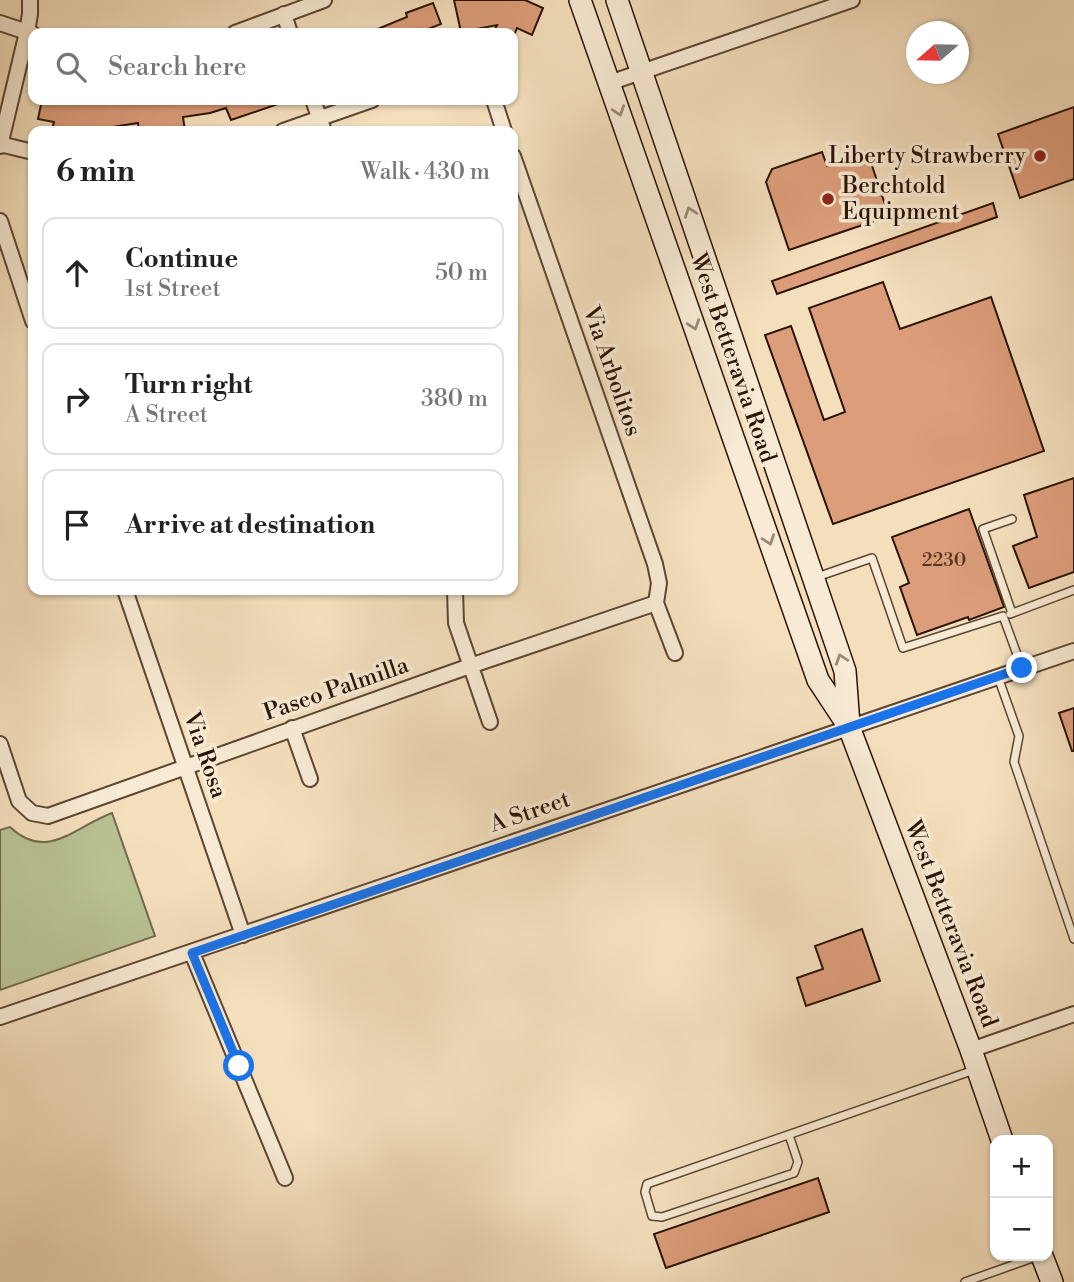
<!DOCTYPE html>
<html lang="en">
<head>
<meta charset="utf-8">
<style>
  :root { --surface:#fff; --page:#f6f6f6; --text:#222; --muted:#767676; --line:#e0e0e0 }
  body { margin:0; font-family:"Libre Bodoni",serif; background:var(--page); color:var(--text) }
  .controls { position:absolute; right:21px; bottom:21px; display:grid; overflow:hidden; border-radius:14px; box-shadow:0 2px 5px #0004 }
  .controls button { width:63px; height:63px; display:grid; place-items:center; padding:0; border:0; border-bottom:2px solid var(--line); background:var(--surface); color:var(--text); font:35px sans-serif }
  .compass { position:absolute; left:906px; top:21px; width:63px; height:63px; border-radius:50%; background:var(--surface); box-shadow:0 2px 5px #0004; rotate:250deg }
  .stop { position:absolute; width:21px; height:21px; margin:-16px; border:5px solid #1a73e8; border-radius:50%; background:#fff }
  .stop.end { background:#1a73e8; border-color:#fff; box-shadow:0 2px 7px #0008 }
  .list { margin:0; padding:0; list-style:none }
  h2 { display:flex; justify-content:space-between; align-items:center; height:91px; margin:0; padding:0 28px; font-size:30px }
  h2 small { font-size:23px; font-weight:400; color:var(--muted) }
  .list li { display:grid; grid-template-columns:46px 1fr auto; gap:21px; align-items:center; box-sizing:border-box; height:112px; margin:0 14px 14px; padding:0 14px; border:2px solid var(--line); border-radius:14px }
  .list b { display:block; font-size:26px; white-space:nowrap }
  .list p { margin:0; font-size:23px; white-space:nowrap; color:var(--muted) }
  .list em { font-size:23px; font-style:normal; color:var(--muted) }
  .icon { flex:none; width:38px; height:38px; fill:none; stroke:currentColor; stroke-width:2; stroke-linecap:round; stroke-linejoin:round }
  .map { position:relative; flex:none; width:1074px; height:1282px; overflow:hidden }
  .search { position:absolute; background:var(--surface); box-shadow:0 2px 5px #0004; left:28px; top:28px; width:490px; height:77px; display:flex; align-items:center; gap:18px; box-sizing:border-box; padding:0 24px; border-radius:14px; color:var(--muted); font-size:26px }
  .panel { position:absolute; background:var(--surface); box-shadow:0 2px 5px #0004; left:28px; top:126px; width:490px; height:469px; border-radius:14px }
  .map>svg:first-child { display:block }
</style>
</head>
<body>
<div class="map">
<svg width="1074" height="1282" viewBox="0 0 1074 1282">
  <rect width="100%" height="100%" fill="#f4dfbd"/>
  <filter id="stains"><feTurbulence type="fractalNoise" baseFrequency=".00286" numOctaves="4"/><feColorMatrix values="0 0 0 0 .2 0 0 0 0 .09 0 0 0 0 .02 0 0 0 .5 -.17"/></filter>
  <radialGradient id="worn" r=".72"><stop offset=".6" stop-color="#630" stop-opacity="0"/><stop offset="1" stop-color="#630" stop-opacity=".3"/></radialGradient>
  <path fill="#b9c293" stroke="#726a4c" stroke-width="2" d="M112,813L155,936L0,990V830L10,827C47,862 74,827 112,813Z"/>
  <path fill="#dc9d7a" stroke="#2a1304" stroke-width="2" d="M454,0H525L543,8L532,35L517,28L515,33H493L497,25L461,32Z
    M433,3L441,24L428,29L430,33H368L407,17L406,13Z
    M42,100H283L284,102L231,120L226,108L210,113L183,117L185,131H139L138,123L112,127V131H62L52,129L54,122L38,119Z
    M1074,107V179L1020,198L998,134Z
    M867,151L889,216L789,250L766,182L772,169L822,152L827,166Z
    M993,203L997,217L777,294L772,281Z
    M883,282L900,329L991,297L1044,451L833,524L765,335L791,326L824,420L845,412L809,308Z
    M1074,478V572L1029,588L1013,546L1037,537L1024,495Z
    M969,509L1004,607L969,620L968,617L917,635L900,587L909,583L892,537Z
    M1074,708V751H1072L1059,713Z
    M862,929L880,981L806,1006L797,978L823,969L815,946Z
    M818,1178L829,1212L666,1268L654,1234Z"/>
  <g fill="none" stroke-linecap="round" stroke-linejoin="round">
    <g stroke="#5c4632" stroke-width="10">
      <path id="lane" d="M1012,519L983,529L1012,613
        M814,578L872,558L903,648L1003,616L1022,668
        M1010,614L1074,590
        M998,677L1019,736L1014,762L1074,939
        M789,1135L798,1162L794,1173L662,1217L652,1216L645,1192L647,1184L977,1069
        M965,1282L1038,1256"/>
    </g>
    <g stroke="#5c4632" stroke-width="18">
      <path id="street" d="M284,14L290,33
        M0,23L33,34
        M235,33L324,0
        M609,83L852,0
        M313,100L324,131
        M494,100L504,131
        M283,131L372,100
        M0,144L33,152
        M0,146L27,32L30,14V0
        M513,156L655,564L659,583L656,603L675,653
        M0,221L33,321
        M125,590L243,935
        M455,590L456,623L490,722
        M292,728L310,779
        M0,744L19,801L32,813L48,816L470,666L656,603
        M192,953L285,1178
        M0,1017L1074,651
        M971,1050L1074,1014"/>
    </g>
    <g stroke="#2a1304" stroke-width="24">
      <path id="secondary" d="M580,0L818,680L849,727L971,1050L1002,1140
        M617,0L845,671L849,725
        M1042,1256L1052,1282"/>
    </g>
    <use href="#lane" stroke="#f8ead4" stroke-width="7"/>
    <use href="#street" stroke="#f8ead4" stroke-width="14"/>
    <use href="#secondary" stroke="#f8ead4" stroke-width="21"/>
  </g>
  <defs><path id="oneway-chevron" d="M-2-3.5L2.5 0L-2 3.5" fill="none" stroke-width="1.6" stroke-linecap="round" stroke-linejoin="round" transform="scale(1.75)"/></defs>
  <g stroke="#9b8976">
    <use href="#oneway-chevron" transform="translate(619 111) rotate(71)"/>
    <use href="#oneway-chevron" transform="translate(690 212) rotate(-109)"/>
    <use href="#oneway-chevron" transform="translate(694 325) rotate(71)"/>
    <use href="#oneway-chevron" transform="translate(769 540) rotate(71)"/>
    <use href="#oneway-chevron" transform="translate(841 659) rotate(-109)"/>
  </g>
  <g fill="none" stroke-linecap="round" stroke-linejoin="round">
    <path stroke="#1a73e8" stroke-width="9" d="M239,1066L192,953L1022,668"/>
  </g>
  <g fill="#8f2418" stroke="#f8ead4" stroke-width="2.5">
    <circle cx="1040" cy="156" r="7"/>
    <circle cx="828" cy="199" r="7"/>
  </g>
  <g text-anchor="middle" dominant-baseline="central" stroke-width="7" stroke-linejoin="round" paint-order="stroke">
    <g font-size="19" fill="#563622">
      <text x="944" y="560">2230</text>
    </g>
    <g font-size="23" fill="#2a1304" stroke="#f8ead4" text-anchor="end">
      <text x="1026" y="156">Liberty Strawberry</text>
      <text x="842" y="186" text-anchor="start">Berchtold<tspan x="842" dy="26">Equipment</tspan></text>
    </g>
    <g font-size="23" fill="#2a1304" stroke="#f8ead4">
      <text transform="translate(733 358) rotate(71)">West Betteravia Road</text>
      <text transform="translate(612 371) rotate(71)">Via Arbolitos</text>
      <text transform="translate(336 689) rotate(-19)">Paseo Palmilla</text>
      <text transform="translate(205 755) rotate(71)">Via Rosa</text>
      <text transform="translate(530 812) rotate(-19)">A Street</text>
      <text transform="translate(951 924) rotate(69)">West Betteravia Road</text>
    </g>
  </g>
  <rect width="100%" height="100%" filter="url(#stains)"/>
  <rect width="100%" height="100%" fill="url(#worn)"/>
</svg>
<div class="controls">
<button>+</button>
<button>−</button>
</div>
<svg class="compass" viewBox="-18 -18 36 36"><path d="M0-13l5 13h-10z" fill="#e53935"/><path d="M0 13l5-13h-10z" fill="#767676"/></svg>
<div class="stop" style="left:239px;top:1066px"></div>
<div class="stop end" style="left:1022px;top:668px"></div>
<div class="search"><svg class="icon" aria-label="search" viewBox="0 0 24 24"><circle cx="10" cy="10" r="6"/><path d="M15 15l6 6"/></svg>Search here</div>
<section class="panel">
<h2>6 min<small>Walk · 430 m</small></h2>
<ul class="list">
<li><svg class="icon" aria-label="ahead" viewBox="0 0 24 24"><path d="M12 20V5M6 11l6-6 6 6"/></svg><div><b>Continue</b><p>1st Street</p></div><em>50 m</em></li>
<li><svg class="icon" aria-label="right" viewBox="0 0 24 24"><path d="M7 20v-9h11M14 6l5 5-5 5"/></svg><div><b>Turn right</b><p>A Street</p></div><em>380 m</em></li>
<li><svg class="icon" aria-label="arrive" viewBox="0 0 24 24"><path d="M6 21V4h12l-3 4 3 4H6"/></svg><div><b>Arrive at destination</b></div></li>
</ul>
</section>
</div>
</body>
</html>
